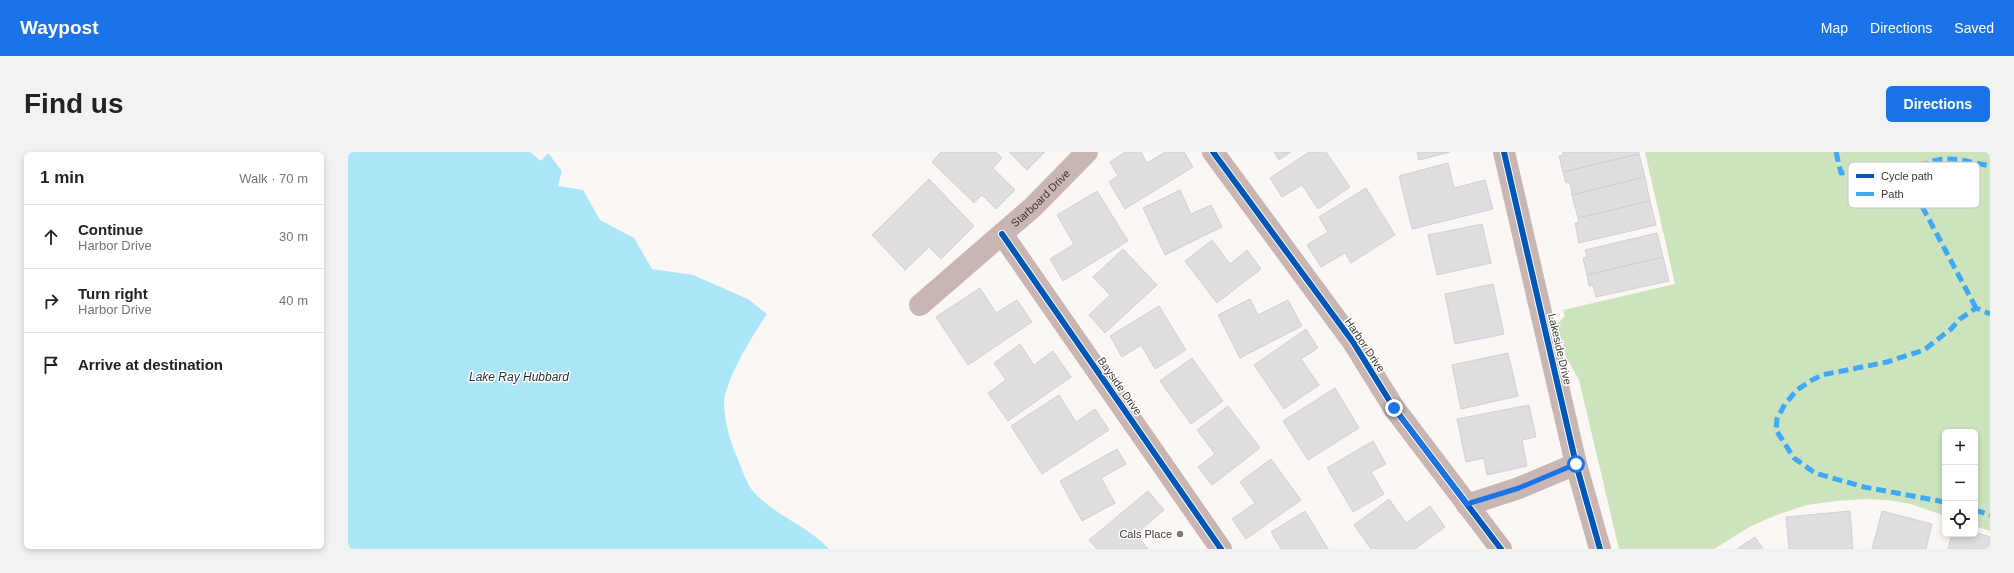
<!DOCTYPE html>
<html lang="en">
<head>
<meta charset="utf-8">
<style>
  :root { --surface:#fff; --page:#f2f2f2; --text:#222; --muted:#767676; --line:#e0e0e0; --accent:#1a73e8 }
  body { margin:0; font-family:Arial,sans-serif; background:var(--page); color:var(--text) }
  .controls { position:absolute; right:12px; bottom:12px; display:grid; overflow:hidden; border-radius:6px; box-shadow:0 2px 6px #0003 }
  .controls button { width:36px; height:36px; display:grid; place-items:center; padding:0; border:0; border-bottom:1px solid var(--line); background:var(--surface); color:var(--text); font:20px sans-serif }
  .stop { position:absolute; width:12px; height:12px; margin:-9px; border:3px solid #1a73e8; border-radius:50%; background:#fff }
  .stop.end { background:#1a73e8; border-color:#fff; box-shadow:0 1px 4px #0008 }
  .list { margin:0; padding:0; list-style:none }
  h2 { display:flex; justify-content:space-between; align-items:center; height:52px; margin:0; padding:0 16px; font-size:17px }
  h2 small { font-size:13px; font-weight:400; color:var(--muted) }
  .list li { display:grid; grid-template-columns:26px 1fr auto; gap:12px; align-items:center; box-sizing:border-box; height:64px; padding:0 16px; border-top:1px solid var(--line) }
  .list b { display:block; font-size:15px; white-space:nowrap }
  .list p { margin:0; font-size:13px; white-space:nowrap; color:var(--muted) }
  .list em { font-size:13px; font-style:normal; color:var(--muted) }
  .icon { flex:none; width:22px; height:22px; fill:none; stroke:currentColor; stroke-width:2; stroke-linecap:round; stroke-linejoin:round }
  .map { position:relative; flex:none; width:1642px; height:397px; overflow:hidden; border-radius:6px }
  header { display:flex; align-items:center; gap:24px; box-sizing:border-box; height:56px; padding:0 20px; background:var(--accent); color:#fff }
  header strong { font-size:19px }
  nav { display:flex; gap:22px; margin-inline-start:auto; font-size:14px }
  .intro { display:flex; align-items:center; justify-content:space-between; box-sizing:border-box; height:96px; padding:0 24px }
  h1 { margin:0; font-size:28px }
  .button { padding:10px 18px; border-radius:6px; background:var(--accent); color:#fff; font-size:14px; font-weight:700 }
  main { display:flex; gap:24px; padding:0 24px }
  aside { flex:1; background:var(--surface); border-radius:6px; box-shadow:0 2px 6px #0003 }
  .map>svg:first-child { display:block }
</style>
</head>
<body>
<header>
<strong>Waypost</strong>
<nav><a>Map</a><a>Directions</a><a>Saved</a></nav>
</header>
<div class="intro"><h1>Find us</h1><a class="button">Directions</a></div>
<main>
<aside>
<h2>1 min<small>Walk · 70 m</small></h2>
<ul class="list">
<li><svg class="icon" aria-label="ahead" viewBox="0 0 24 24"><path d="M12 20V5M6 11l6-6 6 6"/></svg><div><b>Continue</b><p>Harbor Drive</p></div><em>30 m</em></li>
<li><svg class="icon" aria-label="right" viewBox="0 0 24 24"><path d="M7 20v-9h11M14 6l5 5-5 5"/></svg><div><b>Turn right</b><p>Harbor Drive</p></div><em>40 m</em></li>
<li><svg class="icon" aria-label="arrive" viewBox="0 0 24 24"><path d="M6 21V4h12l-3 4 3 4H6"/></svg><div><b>Arrive at destination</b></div></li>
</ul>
</aside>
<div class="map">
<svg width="1642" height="397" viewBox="0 0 1642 397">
  <rect width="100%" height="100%" fill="#fbf7f4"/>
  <path fill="#cde3be" d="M1297,0H1642V379L1627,374V280H1597V364L1563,352L1540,348L1517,347L1488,349L1459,353L1431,362L1403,374L1366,397H1271L1231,228L1218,205L1209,172L1217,164L1215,158L1327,132Z"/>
  <path fill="#aae6f8" d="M0,0H182L193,9L200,1L214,19L210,34L235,38L252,68L286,86L304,117L345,123L400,147L419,162C406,181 376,229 376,252C377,272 382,289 390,308C394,317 398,330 404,338C425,363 459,373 481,397H0Z"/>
  <path fill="#dfdde0" stroke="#d2d0d2" d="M593,0H648L654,6L645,16L667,38L648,57L634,43L626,51L584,10Z
    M661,0H697L679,18Z
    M777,0H793L799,11L817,0H836L845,15L777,57L761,30L770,24L762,10Z
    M926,0H943L931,8Z
    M961,0H978L1002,35L970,57L954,33L934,45L922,26Z
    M1069,0H1102L1071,8Z
    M1215,0H1291V2L1215,20L1211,4L1215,3Z
    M1291,2L1297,25L1224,43L1222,30L1218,31L1215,20Z
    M1100,11L1106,36L1137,28L1145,57L1064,77L1051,24Z
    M1297,25L1302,49L1230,66L1224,43Z
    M581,27L626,74L593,107L581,95L557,118L524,83Z
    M1018,36L1047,83L1003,111L997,101L973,115L959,93L980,80L971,65Z
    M832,38L843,62L863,53L874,75L817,103L795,56Z
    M749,39L780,89L715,129L702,107L726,92L709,63Z
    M1302,49L1308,73L1231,91L1227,71L1231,70L1230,66Z
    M1134,72L1143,111L1089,123L1080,83Z
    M1309,81L1315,105L1239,123L1235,106L1239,105L1237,98Z
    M864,88L882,112L899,98L913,117L869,151L837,109Z
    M775,97L809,133L757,181L741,163L762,143L745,125Z
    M1315,105L1321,129L1248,145L1245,133L1241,134L1239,123Z
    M1145,132L1156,182L1107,192L1097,142Z
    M632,136L648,161L669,148L684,170L620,213L588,165Z
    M902,147L910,163L940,148L954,174L892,206L870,163Z
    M811,154L838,198L807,217L793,193L774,205L762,184Z
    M958,177L970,196L953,207L971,233L936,257L906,213Z
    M672,192L686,213L705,199L723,225L660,269L640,241L658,228L646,211Z
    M1160,201L1170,244L1113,257L1104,213Z
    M844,206L875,249L843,272L812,229Z
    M987,236L1011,276L960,308L935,269Z
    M711,243L728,270L747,257L761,278L694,322L663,274Z
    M1181,253L1188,285L1174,288L1179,314L1139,323L1136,306L1118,310L1109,267Z
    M880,254L912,296L864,333L850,315L867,302L849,278Z
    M1025,289L1038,312L1023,320L1036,342L1005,360L979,316Z
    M769,297L778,312L753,326L767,351L734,369L712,329Z
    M923,307L953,348L898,387L884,367L907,351L892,330Z
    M800,339L816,358L788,382L800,397H749L741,388Z
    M1041,347L1058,371L1082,354L1097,375L1067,397H1023L1006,373Z
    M957,359L980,397H933L923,380Z
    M1502,359L1505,397H1441L1438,365Z
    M1534,359L1584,372L1578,397H1524Z
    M1627,380L1642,385V397H1600L1604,382H1627Z
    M1407,385L1415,397H1389Z"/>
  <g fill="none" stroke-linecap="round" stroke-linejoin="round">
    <g stroke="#c9b6b3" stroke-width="22">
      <path d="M865,0L1005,190L1046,256L1153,397"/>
      <path d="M1156,0L1228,312L1252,397"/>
      <path d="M654,82L873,397"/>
      <path id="s1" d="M572,153L685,55L739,0"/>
      <path d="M1119,353L1171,336L1228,312"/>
    </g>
    <path stroke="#3fa9f5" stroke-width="5" stroke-dasharray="10 5" stroke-linecap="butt" d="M1488,0L1493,21L1542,13H1551L1558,24
      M1628,156L1558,24C1590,0 1604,6 1642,14
      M1597,350L1516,335L1467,321L1446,306L1428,278L1429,267L1437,252L1449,238L1464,228L1474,223L1539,210L1576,198L1603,177L1612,167L1628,156L1642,162
      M1627,358L1642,363"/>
    <g stroke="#fff" stroke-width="8">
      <path id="cycleway" d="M865,0L1005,190L1046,256L1153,397
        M1156,0L1228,312L1252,397
        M654,82L873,397"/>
    </g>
    <use href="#cycleway" stroke="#0057b8" stroke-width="6"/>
  </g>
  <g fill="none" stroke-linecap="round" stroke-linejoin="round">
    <path stroke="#1a73e8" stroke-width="5" d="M1046,256L1119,352L1171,336L1228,312"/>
  </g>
  <circle fill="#807a76" stroke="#fff" stroke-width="1.5" cx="832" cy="382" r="4"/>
  <g text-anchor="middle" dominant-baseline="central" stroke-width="3" stroke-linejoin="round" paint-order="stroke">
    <g font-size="11" fill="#3e3732" stroke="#fff">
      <text stroke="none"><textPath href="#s1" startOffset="161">Starboard Drive</textPath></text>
      <text transform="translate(1017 193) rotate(56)">Harbor Drive</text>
      <text transform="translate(1212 197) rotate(77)">Lakeside Drive</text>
      <text transform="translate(772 234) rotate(55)">Bayside Drive</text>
    </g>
    <g font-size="11" fill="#3e3732" stroke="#fff" text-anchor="end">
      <text x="824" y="382">Cals Place</text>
    </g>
    <g font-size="12" font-style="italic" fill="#1c3037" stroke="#fff">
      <text x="171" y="225">Lake Ray Hubbard</text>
    </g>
  </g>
  <rect x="1500" y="10" width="132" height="46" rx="6" fill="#fff" stroke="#c5c3c2" stroke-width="1"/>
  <rect x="1508" y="22" width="18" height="4" fill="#0057b8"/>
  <rect x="1508" y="40" width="18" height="4" fill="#3fa9f5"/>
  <g font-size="11" fill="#3e3732">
    <text x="1533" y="28">Cycle path</text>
    <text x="1533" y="46">Path</text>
  </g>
</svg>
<div class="controls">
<button>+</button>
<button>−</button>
<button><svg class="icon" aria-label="locate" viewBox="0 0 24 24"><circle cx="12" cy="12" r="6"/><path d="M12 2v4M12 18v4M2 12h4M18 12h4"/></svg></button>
</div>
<div class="stop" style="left:1228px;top:312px"></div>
<div class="stop end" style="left:1046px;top:256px"></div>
</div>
</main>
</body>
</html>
